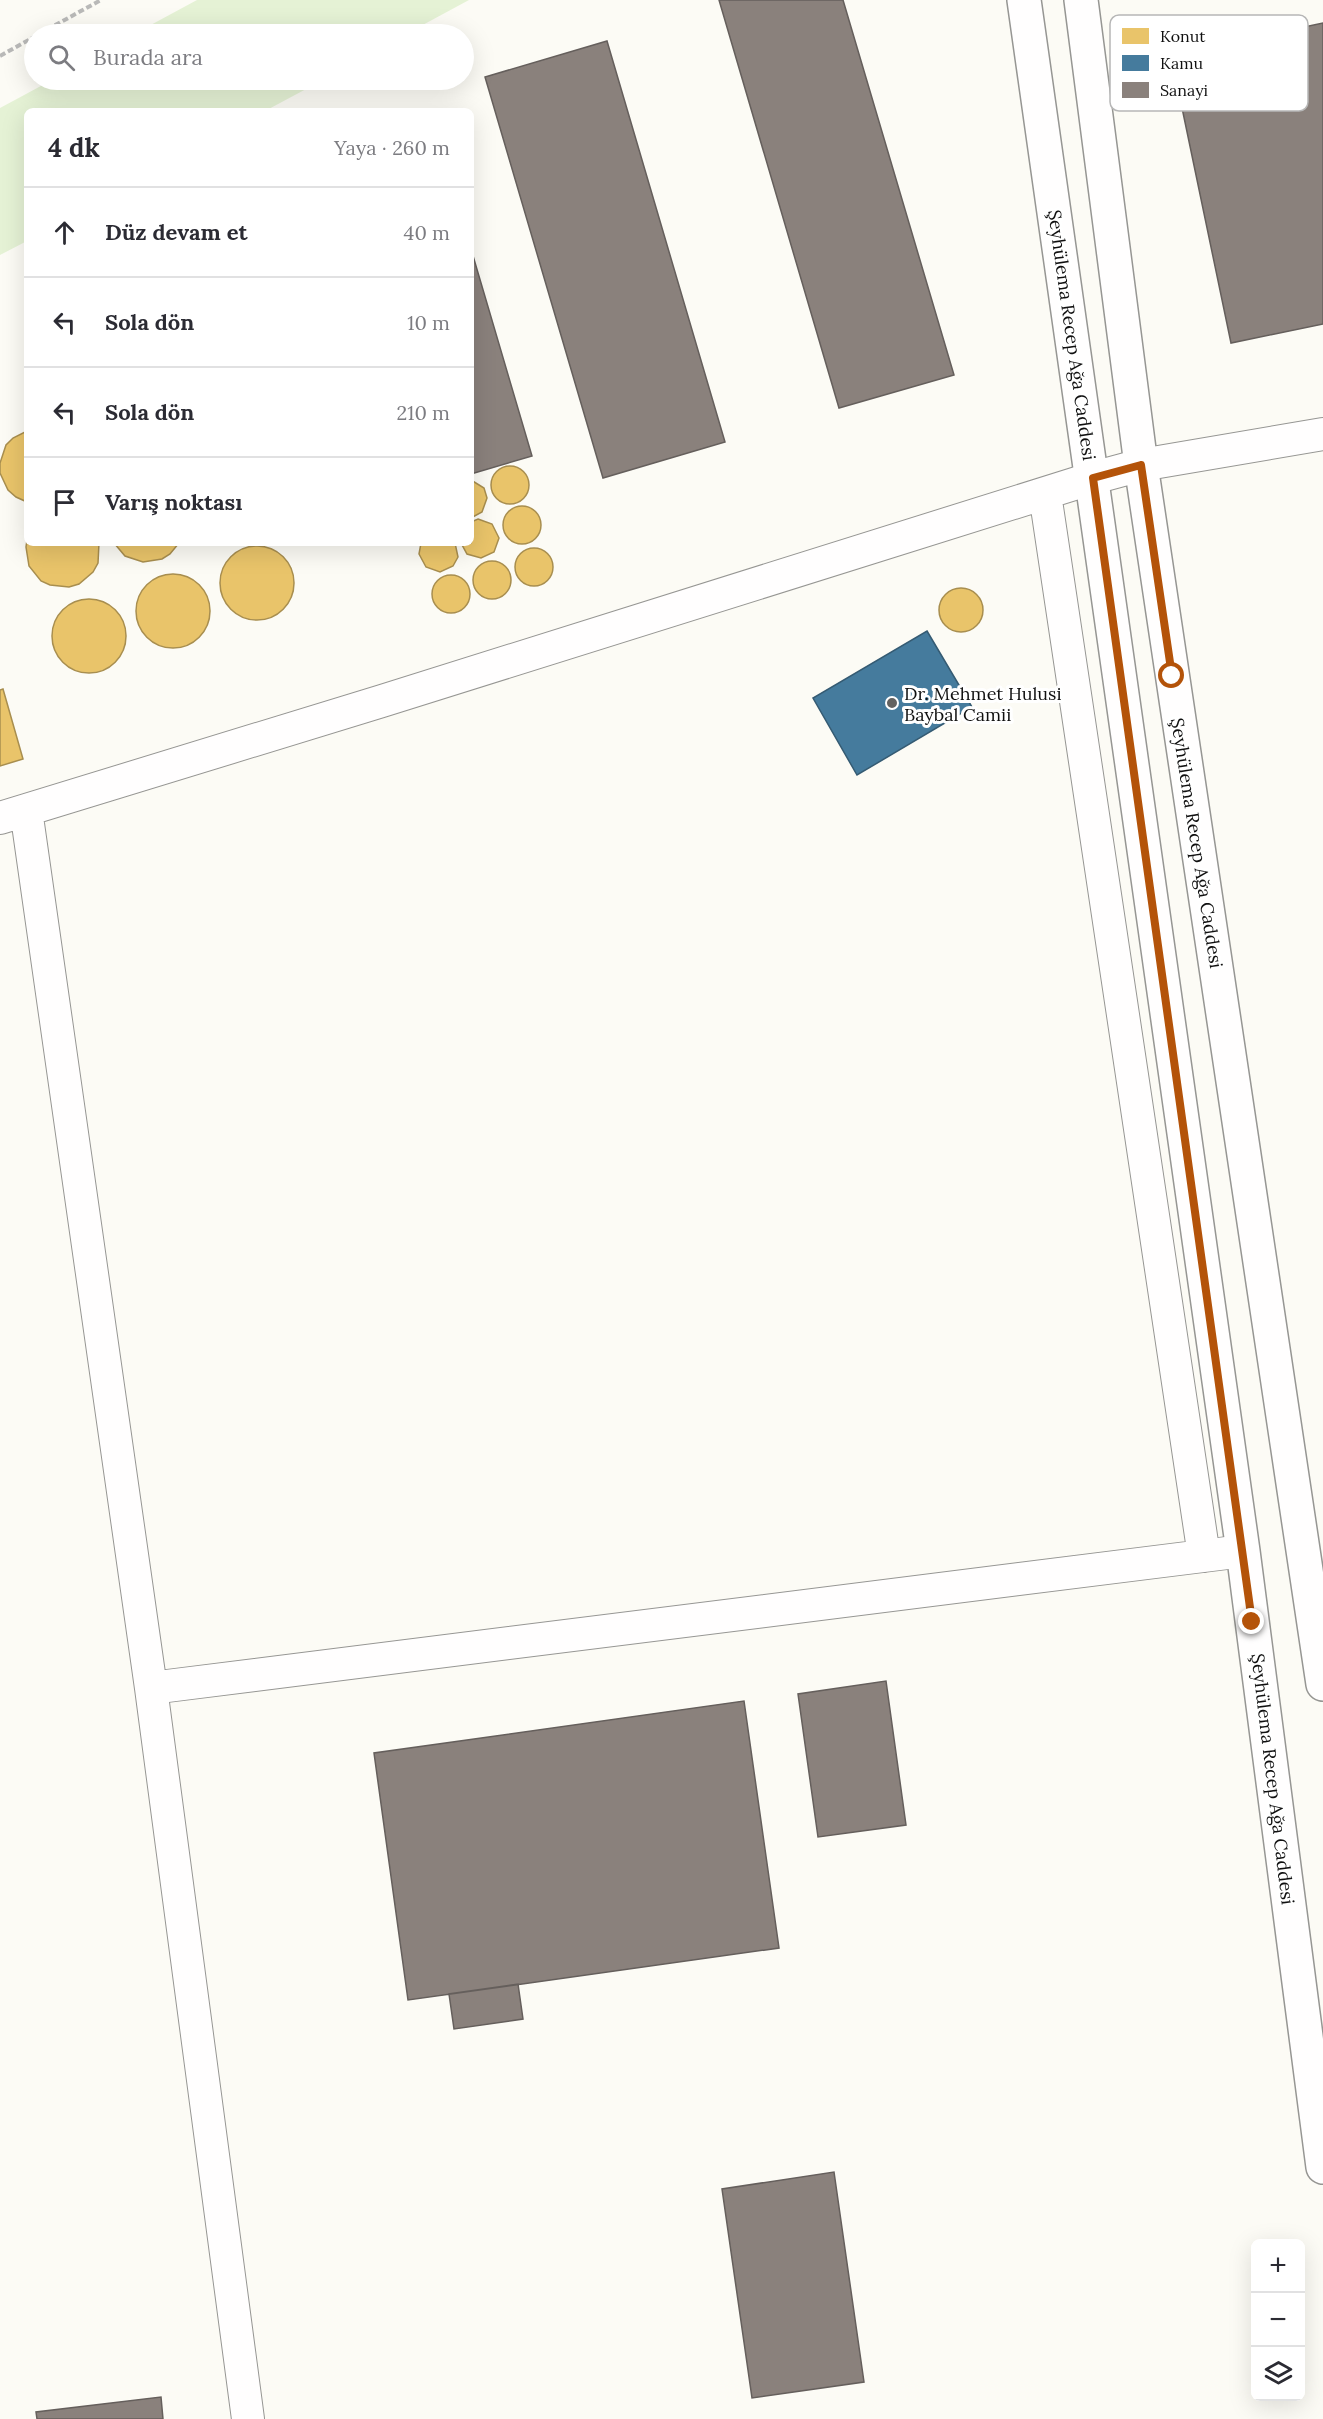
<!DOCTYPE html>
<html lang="tr">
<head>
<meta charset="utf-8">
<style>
  :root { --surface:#fff; --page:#f2f2f3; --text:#2b2b33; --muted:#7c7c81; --line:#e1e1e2 }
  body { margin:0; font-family:Lora,serif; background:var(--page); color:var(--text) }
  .controls { position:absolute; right:18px; bottom:18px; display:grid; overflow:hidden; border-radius:9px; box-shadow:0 6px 24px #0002 }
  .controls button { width:54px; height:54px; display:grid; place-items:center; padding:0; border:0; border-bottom:2px solid var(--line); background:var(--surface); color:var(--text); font:30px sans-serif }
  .stop { position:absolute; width:18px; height:18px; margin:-14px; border:4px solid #b45309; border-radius:50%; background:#fff }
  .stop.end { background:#b45309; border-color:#fff; box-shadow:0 2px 6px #0008 }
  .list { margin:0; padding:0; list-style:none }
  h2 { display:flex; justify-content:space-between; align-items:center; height:78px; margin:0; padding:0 24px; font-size:26px }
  h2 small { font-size:20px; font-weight:400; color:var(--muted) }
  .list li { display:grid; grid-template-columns:39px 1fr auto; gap:18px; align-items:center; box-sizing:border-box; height:90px; padding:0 24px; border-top:2px solid var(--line) }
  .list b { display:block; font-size:22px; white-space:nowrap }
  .list em { font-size:20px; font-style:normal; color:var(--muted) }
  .icon { flex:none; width:33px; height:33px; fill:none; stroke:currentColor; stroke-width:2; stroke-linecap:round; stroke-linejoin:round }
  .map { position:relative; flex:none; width:1323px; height:2419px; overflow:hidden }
  .search { position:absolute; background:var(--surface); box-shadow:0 6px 24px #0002; left:24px; top:24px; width:450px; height:66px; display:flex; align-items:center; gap:15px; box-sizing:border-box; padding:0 21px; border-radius:33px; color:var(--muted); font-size:22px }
  .panel { position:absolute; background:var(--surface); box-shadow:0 6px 24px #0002; left:24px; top:108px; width:450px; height:438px; border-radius:9px }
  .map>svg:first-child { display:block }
</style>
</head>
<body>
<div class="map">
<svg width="1323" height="2419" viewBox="0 0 1323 2419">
  <rect width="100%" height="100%" fill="#fcfbf5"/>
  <path fill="#e5f2d5" d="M197,0H469L406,34H134Z
    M52,80H323L265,111H27V241L0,255V108Z"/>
  <path fill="#e9c46a" stroke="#a88e4f" stroke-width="1.5" d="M27,431V502L16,497L8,490L0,473V463L6,445L13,438Z
    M491 485a19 19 0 1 1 38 0a19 19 0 1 1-38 0Z
    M471,480L484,488L487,498L482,512L471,518Z
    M503 525a19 19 0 1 1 38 0a19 19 0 1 1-38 0Z
    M478,519L492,524L499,538L494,552L481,558L467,554L461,543H471V522Z
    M27,540V543H99L98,563L93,572L79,584L69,587L50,585L41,581L29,566L26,547Z
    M114,543H179L170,554L162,559L143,562L125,556Z
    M421,543H455L458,557L453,566L440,572L426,567L419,554Z
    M220 583a37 37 0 1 1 74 0a37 37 0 1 1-74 0Z
    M515 567a19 19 0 1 1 38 0a19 19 0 1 1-38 0Z
    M473 580a19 19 0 1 1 38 0a19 19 0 1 1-38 0Z
    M136 611a37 37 0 1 1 74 0a37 37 0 1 1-74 0Z
    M432 594a19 19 0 1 1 38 0a19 19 0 1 1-38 0Z
    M939 610a22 22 0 1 1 44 0a22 22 0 1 1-44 0Z
    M52 636a37 37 0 1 1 74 0a37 37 0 1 1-74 0Z
    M3,689L23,759L0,766V690Z"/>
  <path fill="#457b9d" stroke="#355b73" stroke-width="1.5" d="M927,631L972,707L857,775L813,698Z"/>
  <path fill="#8a817c" stroke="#655f5c" stroke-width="1.5" d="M719,0H843L954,375L839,408Z
    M1323,23V324L1231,343L1171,55Z
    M607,41L725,442L603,478L485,77Z
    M471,249L532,456L471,474Z
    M886,1681L906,1825L818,1837L798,1694Z
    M744,1701L779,1948L408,2000L374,1753Z
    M518,1984L523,2019L454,2029L449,1994Z
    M834,2172L864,2382L752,2398L722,2189Z
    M161,2397L163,2419H37L36,2412Z"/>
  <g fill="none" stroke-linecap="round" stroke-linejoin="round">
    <g stroke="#969693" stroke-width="34">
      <path id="minor" d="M1045,494L1204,1556
        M26,810L151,1688L248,2419
        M0,818L382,701L1093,478L1141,465L1323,434
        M151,1688L1243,1551"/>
    </g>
    <g stroke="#969693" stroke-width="36">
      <path id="tertiary" d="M1024,0L1243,1551L1323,2167
        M1081,0L1141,465L1323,1684"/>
    </g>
    <path stroke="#b9b9b8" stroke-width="4" stroke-dasharray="6 3" stroke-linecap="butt" d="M39,34L101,0
      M0,56L34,37"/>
    <use href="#minor" stroke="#fffefe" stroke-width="32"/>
    <use href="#tertiary" stroke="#fffefe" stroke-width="33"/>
  </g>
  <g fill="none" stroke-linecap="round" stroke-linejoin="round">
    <path stroke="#b45309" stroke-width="8" d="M1172,676L1141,465L1093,478L1252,1622"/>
  </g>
  <circle fill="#636260" stroke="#fff" stroke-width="2" cx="892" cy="703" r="6"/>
  <g text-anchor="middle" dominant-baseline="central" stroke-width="6" stroke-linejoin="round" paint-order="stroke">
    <g font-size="18" fill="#101010" stroke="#fff">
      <text transform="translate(1072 335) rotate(82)">Şeyhülema Recep Ağa Caddesi</text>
      <text transform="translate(1197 843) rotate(81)">Şeyhülema Recep Ağa Caddesi</text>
      <text transform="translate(1273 1779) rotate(83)">Şeyhülema Recep Ağa Caddesi</text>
    </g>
    <g font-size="18" fill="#101010" stroke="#fff" text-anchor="start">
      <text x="904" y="693">Dr. Mehmet Hulusi<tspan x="904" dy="21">Baybal Camii</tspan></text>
    </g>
  </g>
  <rect x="1110" y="15" width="198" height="96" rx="9" fill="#fff" stroke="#b7b7b7" stroke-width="1.5"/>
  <rect x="1122" y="28" width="27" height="16" fill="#e9c46a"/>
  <rect x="1122" y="55" width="27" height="16" fill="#457b9d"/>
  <rect x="1122" y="82" width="27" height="16" fill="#8a817c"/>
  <g font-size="16" fill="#101010">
    <text x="1160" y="42">Konut</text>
    <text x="1160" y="69">Kamu</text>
    <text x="1160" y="96">Sanayi</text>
  </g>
</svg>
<div class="controls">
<button>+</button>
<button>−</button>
<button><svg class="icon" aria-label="layers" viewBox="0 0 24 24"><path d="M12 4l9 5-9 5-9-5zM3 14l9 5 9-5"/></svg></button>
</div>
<div class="stop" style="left:1172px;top:676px"></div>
<div class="stop end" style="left:1252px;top:1622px"></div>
<div class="search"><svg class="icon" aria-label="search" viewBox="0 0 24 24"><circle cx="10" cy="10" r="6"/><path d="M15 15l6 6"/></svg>Burada ara</div>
<section class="panel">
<h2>4 dk<small>Yaya · 260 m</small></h2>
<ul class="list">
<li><svg class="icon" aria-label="ahead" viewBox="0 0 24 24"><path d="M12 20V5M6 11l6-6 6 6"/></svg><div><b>Düz devam et</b></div><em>40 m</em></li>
<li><svg class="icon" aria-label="left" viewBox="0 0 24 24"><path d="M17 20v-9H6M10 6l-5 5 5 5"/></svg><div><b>Sola dön</b></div><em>10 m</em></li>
<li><svg class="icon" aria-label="left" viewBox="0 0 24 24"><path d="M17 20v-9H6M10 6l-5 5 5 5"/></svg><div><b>Sola dön</b></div><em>210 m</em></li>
<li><svg class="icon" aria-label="arrive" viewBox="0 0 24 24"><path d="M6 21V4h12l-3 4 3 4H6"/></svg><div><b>Varış noktası</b></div></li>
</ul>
</section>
</div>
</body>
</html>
